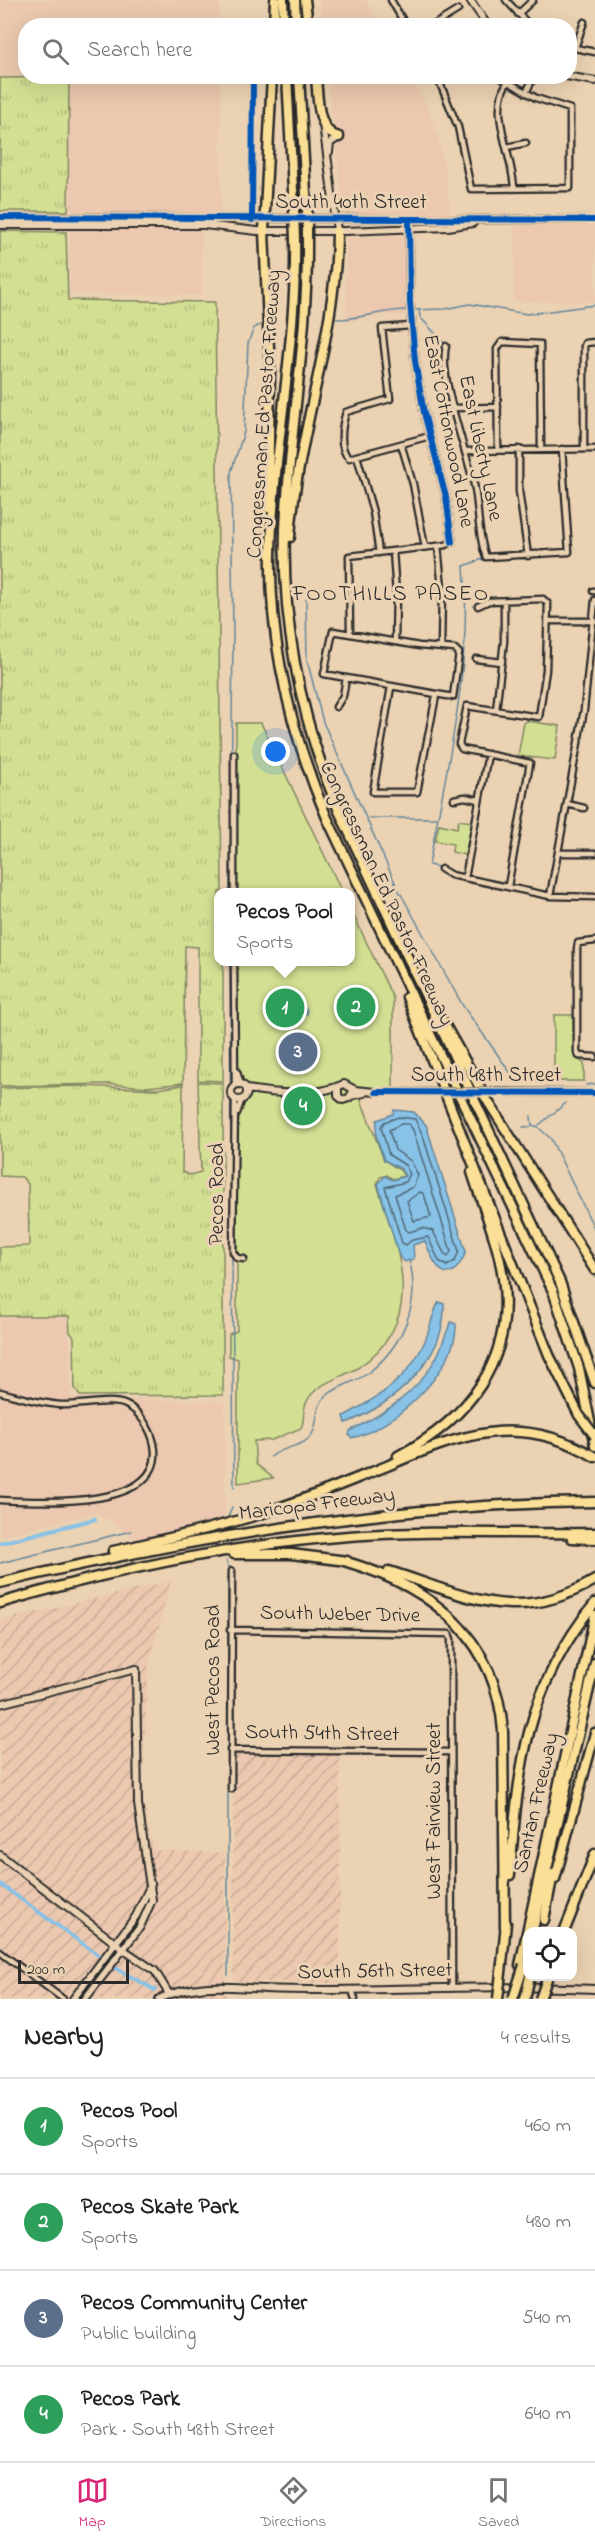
<!DOCTYPE html>
<html lang="en">
<head>
<meta charset="utf-8">
<style>
  :root { --surface:#fff; --page:#f6f6f6; --text:#202124; --muted:#757577; --line:#e0e0e0; --accent:#db2777 }
  body { margin:0; font-family:"Indie Flower",sans-serif; background:var(--page); color:var(--text) }
  .controls { position:absolute; right:18px; bottom:18px; display:grid; overflow:hidden; border-radius:12px; box-shadow:0 6px 24px #0002 }
  .controls button { width:54px; height:54px; display:grid; place-items:center; padding:0; border:0; border-bottom:2px solid var(--line); background:var(--surface); color:var(--text); font:30px sans-serif }
  .scale { position:absolute; left:18px; bottom:15px; width:111px; box-sizing:border-box; padding-left:6px; border:3px solid #2b2b2b; border-top:0; font-size:16px; line-height:21px; white-space:nowrap; color:#2b2b2b; -webkit-text-stroke:4px #ebd2b2; paint-order:stroke }
  .you { position:absolute; left:276px; top:752px; width:21px; height:21px; margin:-15px; border:4px solid #fff; border-radius:50%; background:#1a73e8; box-shadow:0 0 0 9px #1a73e833 }
  .badge { display:grid; place-items:center; width:39px; height:39px; border-radius:50%; background:var(--accent); color:#fff; font-size:20px; font-weight:700 }
  .pin { position:absolute; translate:-50% -50%; border:3px solid #fff; box-shadow:0 2px 6px #0006 }
  .popup { position:absolute; left:214px; top:888px; width:141px; height:78px; box-sizing:border-box; display:grid; place-content:center; border-radius:12px; background:var(--surface); filter:drop-shadow(0 2px 4px #0005); font-size:20px; white-space:nowrap; color:var(--muted) }
  .popup b { font-size:22px; color:var(--text) }
  .popup::after { content:''; position:absolute; left:50%; top:100%; margin-left:-12px; border:12px solid transparent; border-top-color:var(--surface) }
  .list { margin:0; padding:0; list-style:none }
  h2 { display:flex; justify-content:space-between; align-items:center; height:78px; margin:0; padding:0 24px; font-size:26px }
  h2 small { font-size:20px; font-weight:400; color:var(--muted) }
  .list li { display:grid; grid-template-columns:39px 1fr auto; gap:18px; align-items:center; box-sizing:border-box; height:96px; padding:0 24px; border-top:2px solid var(--line) }
  .list b { display:block; font-size:22px; white-space:nowrap }
  .list p { margin:0; font-size:20px; white-space:nowrap; color:var(--muted) }
  .list em { font-size:20px; font-style:normal; color:var(--muted) }
  .icon { flex:none; width:33px; height:33px; fill:none; stroke:currentColor; stroke-width:2; stroke-linecap:round; stroke-linejoin:round }
  .map { position:relative; flex:none; width:595px; height:1999px; overflow:hidden }
  .search { position:absolute; background:var(--surface); box-shadow:0 6px 24px #0002; left:18px; right:18px; top:18px; height:66px; display:flex; align-items:center; gap:15px; box-sizing:border-box; padding:0 21px; border-radius:24px; color:var(--muted); font-size:22px }
  .sheet { height:462px; background:var(--surface) }
  nav { display:flex; justify-content:space-around; align-items:center; box-sizing:border-box; height:84px; border-top:2px solid var(--line); background:var(--surface); font-size:16px; color:var(--muted) }
  nav a { display:grid; justify-items:center; gap:3px }
  nav .on { color:var(--accent) }
  .map>svg:first-child { display:block }
</style>
</head>
<body>
<div class="map">
<svg width="595" height="1999" viewBox="0 0 595 1999">
  <defs>
    <pattern id="industrial-furrows" width="10" height="10" patternUnits="userSpaceOnUse" patternTransform="scale(1.5)"><rect width="10" height="10" fill="#ebc8af"/><path d="M-1 1l2-2M0 10L10 0M9 11l2-2" fill="none" stroke="#caac97"/></pattern>
    <pattern id="grass-tufts" width="24" height="20" patternUnits="userSpaceOnUse" patternTransform="scale(1.5)"><rect width="24" height="20" fill="#d3e093"/><path d="M3 7l-1-3M5 7V3M7 7l1-3M15 17l-1-3M17 17v-4M19 17l1-3" fill="none" stroke="#b5c07f"/></pattern>
  </defs>
  <rect width="100%" height="100%" fill="#ebd2b2"/>
  <filter id="ink" filterUnits="userSpaceOnUse"><feTurbulence type="fractalNoise" baseFrequency=".0167" numOctaves="2"/><feDisplacementMap in="SourceGraphic" scale="12" xChannelSelector="R" yChannelSelector="G"/><feConvolveMatrix kernelMatrix="1 2 1 2 8 2 1 2 1" color-interpolation-filters="sRGB"/></filter>
  <g filter="url(#ink)">
    <path fill="#ebc8af" d="M0,0H219L220,25L26,26V76L220,77L221,215L68,211L69,78H0Z
      M319,0H365L381,25H322Z
      M327,77H412L428,109L438,138L445,167L450,215L344,213Z
      M595,225V302L514,301L515,226Z
      M70,229L201,230L202,295L70,294Z
      M404,236L407,315H375L346,322V238Z
      M0,1316H69L70,1398L225,1402V1519L137,1540L107,1519L93,1513L0,1536Z"/>
    <path fill="url(#industrial-furrows)" d="M171,1581L148,1668L142,1794L153,1850L225,1853V1999H0V1621Z
      M233,1755H340V1983L233,1981Z"/>
    <path fill="url(#grass-tufts)" stroke="#7f865f" stroke-width="1.5" d="M69,77L68,211H0V78Z
      M0,231L66,232L68,300L215,302L222,892H219V962H223V1081L198,1080V947L185,946L183,1083L148,1087L110,1084L0,1086Z
      M198,1082L223,1083V1395L80,1396L75,1389L74,1337L70,1332L69,1316H0V1247L29,1246L28,1184L22,1177L0,1176V1088L79,1086L158,1089L183,1085L182,1172L190,1175L201,1172Z"/>
    <path fill="#d3e093" stroke="#7f865f" stroke-width="1.5" d="M527,721L560,726L555,760L518,756L524,723Z
      M236,723H261L342,892H236Z
      M459,820L472,822L465,855L452,852L453,844L435,841L439,824L457,828Z
      M351,910L393,998V1089L361,1090V1100L384,1160L400,1170L404,1176L393,1179L387,1175L380,1177L377,1184C397,1249 430,1318 359,1367C342,1378 317,1382 307,1401C302,1410 305,1420 301,1428L272,1440L254,1441L256,1464L273,1478L238,1483V1359L229,1356V1334L237,1331V1131C238,1114 245,1101 245,1085L241,1081L237,1066L236,962H351Z
      M554,1015H573L574,1057L584,1063V1081H554Z"/>
    <path fill="#88c2e7" stroke="#63869c" stroke-width="1.5" d="M296,998L301,999V1006L306,1009L307,1014H298L294,1017L290,1014H278V1001H289L291,1011Z
      M394,1110L414,1112L426,1125L466,1252C448,1293 434,1265 425,1241L413,1245L414,1259L405,1262L399,1256L378,1184L385,1176L393,1180L405,1176L401,1169L384,1160L376,1135L377,1120L393,1114Z
      M439,1302L444,1304C446,1360 394,1404 346,1423L344,1416C379,1397 409,1379 425,1341C430,1329 432,1314 439,1302Z
      M451,1322L456,1324C458,1369 394,1429 352,1438L349,1435L350,1431C384,1413 415,1395 435,1360C442,1348 445,1334 451,1322Z"/>
    <g fill="none" stroke-linecap="round" stroke-linejoin="round">
      <path stroke="#506776" stroke-width="1.5" d="M399,1117L415,1119L423,1136L459,1251L455,1261L447,1266L439,1261L428,1237L412,1240L406,1245L402,1243L385,1187L406,1182L410,1174L405,1165L389,1155L381,1127L384,1122Z
        M401,1124H409L413,1130L451,1251L448,1257L445,1255L433,1231L423,1228L409,1232L406,1230L395,1195L413,1187L418,1175L411,1161L395,1150L389,1130Z
        M420,1192L424,1194L431,1217L414,1221L407,1201Z"/>
      <path stroke="#63869c" stroke-width="1.5" d="M412,310L445,309L470,304L527,314L595,305
        M419,310L420,317L446,345
        M337,319C361,319 383,310 407,310
        M306,599L307,660L323,722L397,887L463,1006L515,1079
        M369,818H436
        M440,868L429,865C447,765 472,669 464,566L485,558
        M230,892L233,635L231,472L244,432L248,343L254,328L260,325
        M230,962L231,1210
        M586,1085L595,1084
        M531,1116L532,1126
        M539,1125L566,1103
        M523,1127L537,1126L551,1139L595,1230
        M232,1253L234,1487
        M271,1457C281,1447 298,1448 308,1439C320,1429 313,1410 324,1398C335,1386 355,1383 368,1373C402,1347 422,1303 409,1260
        M228,1517L232,1507
        M226,1561L230,1569L228,1577V1975
        M0,1563L131,1531"/>
      <path stroke="#88c2e7" stroke-width="4" d="M0,1543L95,1519
        M0,1884L101,1957
        M115,1968L155,1990"/>
      <g stroke="#2b2b2b" stroke-width="9">
        <path id="street" d="M391,0L406,26
          M506,0L530,26
          M518,14L533,0
          M432,26L458,10
          M570,47L595,52
          M575,48L584,22
          M437,76L458,127L471,189L570,188V109L536,98L498,76
          M507,83C488,112 513,155 514,189
          M526,93L534,76
          M507,147L526,143
          M411,326L382,328L390,399L346,412C342,425 338,449 349,458L430,436
          M446,346C438,379 468,454 475,489C479,511 478,537 486,557L569,552L562,449
          M454,408L498,407
          M401,444L413,484L425,547
          M498,449L497,349L502,342L540,344L541,449
          M519,449V491L528,556
          M584,449V346L585,343L595,342
          M465,451L595,449
          M357,456L373,512L379,553
          M438,546L442,588L441,648
          M393,551L396,594L395,642
          M593,591H595
          M478,606L489,601L543,599L548,604L546,670L539,717L467,706L459,744L462,749L530,763L508,886
          M548,621H595
          M333,631L419,646L455,649L459,653L453,697L324,674Z
          M350,633L349,556L446,545L452,542
          M476,659L502,662
          M391,687L373,792H417L436,696
          M336,707L343,696L346,679
          M496,710L504,641V601
          M234,754V892
          M454,799L465,797L479,800
          M567,804L584,808
          M558,853H595
          M441,869L451,875L550,896L595,897
          M465,878L488,754
          M550,896L584,710L595,600
          M595,941L578,943L577,949V1052L579,1056L595,1057
          M234,962L235,1086
          M237,1072L241,1085
          M235,1099L233,1252L237,1258L244,1259
          M237,1113L242,1099
          M0,1392C20,1397 42,1404 62,1405C79,1406 112,1398 126,1405C140,1411 151,1430 154,1444C168,1511 39,1502 0,1500
          M230,1630L449,1634L451,1639L452,1988
          M230,1750L450,1752
          M231,1789L232,1571
          M0,1952L63,1999
          M352,1990L355,1999"/>
      </g>
      <g stroke="#2b2b2b" stroke-width="10">
        <path id="secondary" d="M470,0L488,26
          M566,76L595,81
          M323,124L337,231
          M329,152L330,143L339,137
          M0,217L595,220
          M0,225H204L257,231H345L448,227L473,223
          M409,226L410,302L415,361L424,413L446,497L452,542
          M231 1092a8 8 0 1 1 16 0a8 8 0 1 1-16 0Z
          M247,1089C277,1094 316,1097 344,1084L355,1090L376,1092
          M338,1089V1096L343,1100L349,1098L352,1093
          M375,1092H428
          M501,1092L595,1093
          M351,1096L364,1093
          M0,1704L136,1669L138,1804L152,1900L140,1927L85,1999
          M0,1855L127,1952L155,1971L169,1994
          M73,1999L136,1916L151,1884
          M159,1999C195,1982 228,1987 266,1989C286,1990 306,1990 326,1990C416,1989 505,1985 595,1989"/>
      </g>
      <g stroke="#2b2b2b" stroke-width="13">
        <path id="highway" d="M283,0L284,26
          M295,0L296,26
          M305,0L308,26
          M274,26L275,0
          M287,76L294,210
          M299,76L307,210
          M316,76C318,95 316,132 339,137
          M295,240C297,345 273,448 271,553C269,645 292,735 327,818L553,1291L579,1368L595,1446
          M307,241C308,331 292,419 286,509C279,612 299,716 339,811L560,1282L595,1383
          M268,508L270,373L264,231L272,76
          M290,537C297,434 337,335 337,231
          M407,997L549,1355L579,1415
          M442,1020L487,1100L595,1270
          M398,1456C467,1420 515,1361 503,1278C498,1242 483,1207 472,1172
          M572,1538L595,1539
          M113,1551C169,1538 227,1526 281,1507C317,1495 352,1480 387,1466C461,1434 520,1412 595,1457
          M234,1554H291L347,1561
          M344,1561C429,1586 496,1636 503,1731L505,1928
          M389,1571C466,1595 516,1627 595,1580
          M0,1583C195,1536 394,1504 595,1502
          M0,1603C113,1570 231,1545 349,1536C431,1530 513,1534 595,1533
          M510,1875C518,1769 525,1689 595,1603
          M555,1879L595,1733
          M544,1920L553,1874
          M534,1925L595,1663
          M564,1932L595,1854
          M502,1964L506,1923
          M520,1965L595,1615"/>
      </g>
      <use href="#street" stroke="#ebd2b2" stroke-width="4.5"/>
      <use href="#secondary" stroke="#ebd2b2" stroke-width="6"/>
      <use href="#highway" stroke="#fbdf96" stroke-width="8"/>
      <g stroke="#2b2b2b" stroke-width="10" stroke-linecap="butt">
        <path id="secondary-bridge" d="M428,1092H501"/>
      </g>
      <g stroke="#2b2b2b" stroke-width="13" stroke-linecap="butt">
        <path id="highway-bridge" d="M294,210L295,240
          M307,210V241
          M579,1415L595,1436
          M498,1999L502,1964
          M513,1999L524,1965
          M525,1999L530,1976
          M540,1999L548,1976"/>
      </g>
      <use href="#secondary-bridge" stroke="#ebd2b2" stroke-width="6"/>
      <use href="#highway-bridge" stroke="#fbdf96" stroke-width="8"/>
      <g stroke="#ebd2b2" stroke-width="10">
        <path id="cycleway" d="M0,217L595,220
          M252,220L253,76
          M409,220L410,302L415,361L424,413L446,497L452,542
          M376,1092L595,1093"/>
      </g>
      <use href="#cycleway" stroke="#0057b8" stroke-width="6"/>
    </g>
  </g>
  <g text-anchor="middle" dominant-baseline="central" stroke-width="6" stroke-linejoin="round" paint-order="stroke">
    <g font-size="21" fill="#2b2b2b" stroke="#ebd2b2">
      <text x="351" y="203">South 40th Street</text>
      <text transform="translate(265 414) rotate(-86)">Congressman Ed Pastor Freeway</text>
      <text transform="translate(448 431) rotate(79)">East Cottonwood Lane</text>
      <text transform="translate(480 448) rotate(78)">East Liberty Lane</text>
      <text transform="translate(386 894) rotate(65)">Congressman Ed Pastor Freeway</text>
      <text x="486" y="1076">South 48th Street</text>
      <text transform="translate(218 1194) rotate(-90)">Pecos Road</text>
      <text transform="translate(317 1505) rotate(-7)">Maricopa Freeway</text>
      <text transform="translate(340 1615) rotate(1)">South Weber Drive</text>
      <text transform="translate(214 1680) rotate(-90)">West Pecos Road</text>
      <text transform="translate(322 1734) rotate(1)">South 54th Street</text>
      <text transform="translate(537 1803) rotate(-77)">Santan Freeway</text>
      <text transform="translate(435 1811) rotate(-90)">West Fairview Street</text>
      <text transform="translate(375 1972) rotate(-1)">South 56th Street</text>
    </g>
    <g font-size="22" letter-spacing="1.5" fill="#2b2b2b" stroke="#ebd2b2">
      <text x="391" y="595">FOOTHILLS PASEO</text>
    </g>
  </g>
</svg>
<div class="controls">
<button><svg class="icon" aria-label="locate" viewBox="0 0 24 24"><circle cx="12" cy="12" r="6"/><path d="M12 2v4M12 18v4M2 12h4M18 12h4"/></svg></button>
</div>
<div class="scale">200 m</div>
<div class="you"></div>
<div class="pin badge" style="left:285px;top:1008px;background:#2e9e5b">1</div>
<div class="popup"><b>Pecos Pool</b>Sports</div>
<div class="pin badge" style="left:356px;top:1007px;background:#2e9e5b">2</div>
<div class="pin badge" style="left:298px;top:1052px;background:#5c6f8a">3</div>
<div class="pin badge" style="left:303px;top:1106px;background:#2e9e5b">4</div>
<div class="search"><svg class="icon" aria-label="search" viewBox="0 0 24 24"><circle cx="10" cy="10" r="6"/><path d="M15 15l6 6"/></svg>Search here</div>
</div>
<section class="sheet">
<h2>Nearby<small>4 results</small></h2>
<ul class="list">
<li><span class="badge" style="background:#2e9e5b">1</span><div><b>Pecos Pool</b><p>Sports</p></div><em>460 m</em></li>
<li><span class="badge" style="background:#2e9e5b">2</span><div><b>Pecos Skate Park</b><p>Sports</p></div><em>480 m</em></li>
<li><span class="badge" style="background:#5c6f8a">3</span><div><b>Pecos Community Center</b><p>Public building</p></div><em>540 m</em></li>
<li><span class="badge" style="background:#2e9e5b">4</span><div><b>Pecos Park</b><p>Park · South 48th Street</p></div><em>640 m</em></li>
</ul>
</section>
<nav>
<a class="on"><svg class="icon" aria-label="map" viewBox="0 0 24 24"><path d="M3 6l6-2 6 2 6-2v14l-6 2-6-2-6 2zM9 4v14M15 6v14"/></svg>Map</a>
<a><svg class="icon" aria-label="directions" viewBox="0 0 24 24"><path d="M12 3l9 9-9 9-9-9zM9 14v-3h6M13 9l2 2-2 2"/></svg>Directions</a>
<a><svg class="icon" aria-label="saved" viewBox="0 0 24 24"><path d="M7 4h10v16l-5-4-5 4z"/></svg>Saved</a>
</nav>
</body>
</html>
